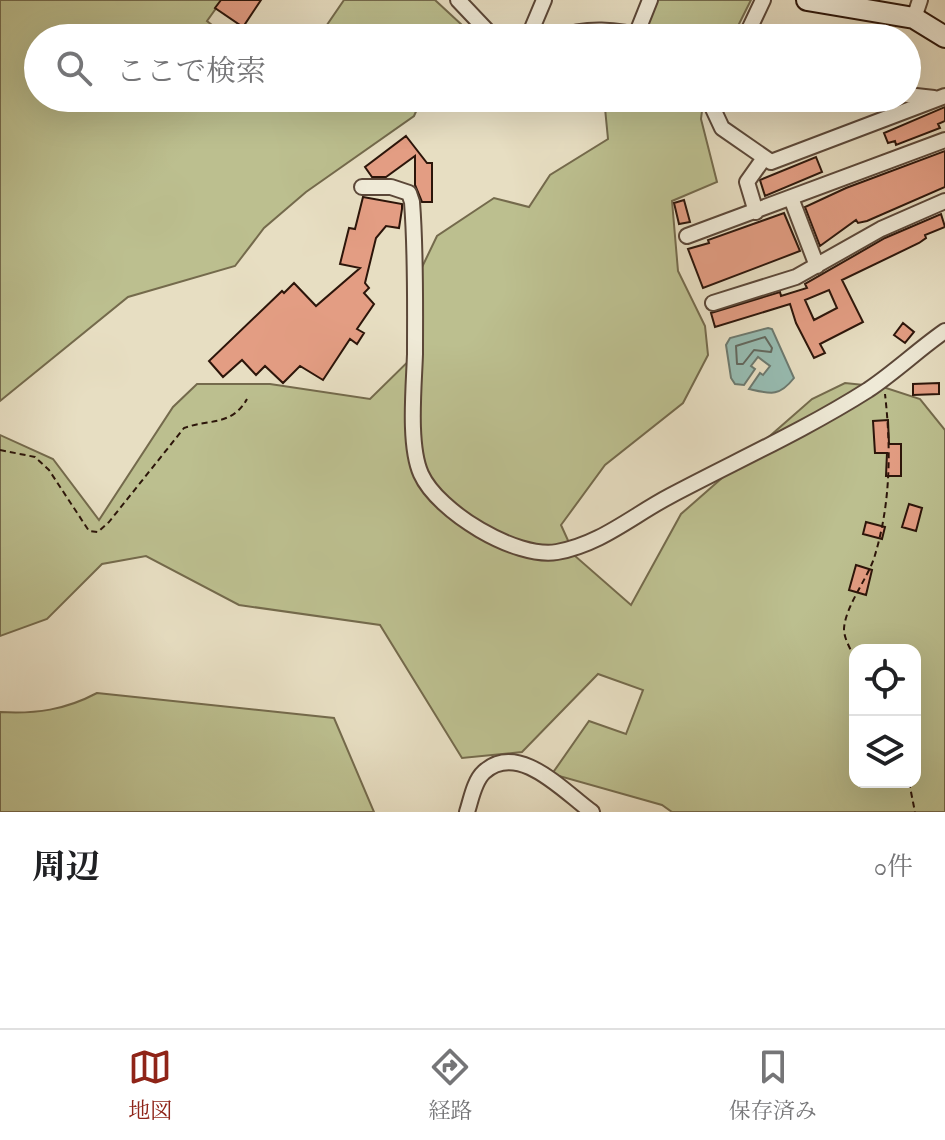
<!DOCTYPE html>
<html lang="ja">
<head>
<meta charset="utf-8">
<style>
  :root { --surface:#fff; --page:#f6f6f6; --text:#202124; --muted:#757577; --line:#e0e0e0; --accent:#8f2418 }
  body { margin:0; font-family:"IM FELL Double Pica","Noto Serif JP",serif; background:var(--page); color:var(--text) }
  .controls { position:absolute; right:24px; bottom:24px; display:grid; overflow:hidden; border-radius:16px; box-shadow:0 8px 32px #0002 }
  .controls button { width:72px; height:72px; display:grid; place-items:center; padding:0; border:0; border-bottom:2px solid var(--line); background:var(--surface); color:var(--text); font:40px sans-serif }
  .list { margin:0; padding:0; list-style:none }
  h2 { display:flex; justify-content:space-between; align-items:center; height:104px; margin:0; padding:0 32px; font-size:34px }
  h2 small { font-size:26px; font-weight:400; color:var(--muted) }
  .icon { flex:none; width:44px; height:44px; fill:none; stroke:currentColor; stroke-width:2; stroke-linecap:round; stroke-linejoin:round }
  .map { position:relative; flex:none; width:945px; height:812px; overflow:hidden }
  .search { position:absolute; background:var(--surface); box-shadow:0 8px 32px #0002; left:24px; right:24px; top:24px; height:88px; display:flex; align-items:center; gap:20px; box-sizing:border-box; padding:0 28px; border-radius:44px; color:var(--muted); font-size:30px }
  .sheet { height:216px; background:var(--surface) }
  nav { display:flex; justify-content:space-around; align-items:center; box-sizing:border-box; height:112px; border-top:2px solid var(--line); background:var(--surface); font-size:22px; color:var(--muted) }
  nav a { display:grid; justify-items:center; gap:4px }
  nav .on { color:var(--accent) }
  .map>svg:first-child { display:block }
</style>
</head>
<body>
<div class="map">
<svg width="945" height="812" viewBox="0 0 945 812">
  <rect width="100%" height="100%" fill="#e7dec2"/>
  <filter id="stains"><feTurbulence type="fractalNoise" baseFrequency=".0025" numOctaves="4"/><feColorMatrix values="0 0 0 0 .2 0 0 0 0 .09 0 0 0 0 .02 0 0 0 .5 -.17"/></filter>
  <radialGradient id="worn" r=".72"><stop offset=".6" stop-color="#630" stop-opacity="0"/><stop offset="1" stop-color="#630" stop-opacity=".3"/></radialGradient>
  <path fill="#bcbf8f" stroke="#746a4c" stroke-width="2" fill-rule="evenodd" d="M0,0H222L207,21L228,38H38V98H422L414,116L306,192L264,228L235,266L128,297L0,401Z
    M344,0H435L476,38H318Z
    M656,0H751L732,38H673L650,32L647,20Z
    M604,98H700L703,103L701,119L717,182L672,201L678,271L705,326L708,355L683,403L605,465L561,525L575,556L631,605L681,514L812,399L845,383L883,387L920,399L945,430V812H672L662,805L552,774L589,721L626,734L643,690L598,674L522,752L462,758L380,625L239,605L146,556L102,564L47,619L0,636V435L53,459L99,520L173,407L197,384H270L370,399L423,347L411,290L437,236L494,198L529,207L550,175L608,139ZM855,650H915V782H855Z
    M97,693L334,718L374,812H0V712C36,714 65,710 97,693Z"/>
  <path fill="#97bcb2" stroke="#6c796f" stroke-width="2" d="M768,328L772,329L794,378C779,397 771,394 749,389L760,373L763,375L770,366L758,357L751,366L755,369L744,385L735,384L731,378L726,345L730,338Z"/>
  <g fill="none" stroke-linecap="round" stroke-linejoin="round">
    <path stroke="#62685e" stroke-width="2" d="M765,337L772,348L771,352L754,350L743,364H737L736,346Z"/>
  </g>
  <path fill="#e39d83" stroke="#2c150a" stroke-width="2" fill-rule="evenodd" d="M221,0H261L243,27L215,8Z
    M945,107V121L938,124L940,128L896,145L895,141L888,143L884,133Z
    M406,136L427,163H432V202H422L415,185V156L386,177H372L365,167Z
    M945,151V187L867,221L858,223L856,220L820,246L805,207L846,188Z
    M816,157L822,172L765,196L760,180Z
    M363,197L402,204V209L399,228L386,226L376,238L365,283L369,288L364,293L374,304L357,329L364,333L357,344L350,339L323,380L300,366L283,383L265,366L256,375L242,360L223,377L209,361L282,291L284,293L294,283L316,306L360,268L340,264L349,228L355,229Z
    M684,200L690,222L679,224L674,203Z
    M784,213L800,251L703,288L688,249L709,243L708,240Z
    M941,214L945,227L925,235L926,238L919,243L842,280L863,322L820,344L825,353L814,358L796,323L790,304L715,327L711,313L780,292L781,296L807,288L805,284L885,238ZM829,290L837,308L814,320L805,300Z
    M903,323L914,332L905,343L894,335Z
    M939,383V394L913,395V384Z
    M888,420L889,444H901V476H886L887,453H875L873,421Z
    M909,504L922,508L916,531L902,527Z
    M866,522L885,527L882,539L863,534Z
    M856,565L872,570L866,595L849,590Z"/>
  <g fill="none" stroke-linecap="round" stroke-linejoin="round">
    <g stroke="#5b4738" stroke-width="18">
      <path id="street" d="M458,0L494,38
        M914,18L920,0
        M636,35L650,0
        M528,38L544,0
        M557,38C585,27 618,29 647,38
        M745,38L763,0
        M907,95L934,98
        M708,98L722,128L771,162L945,96
        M362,187H391L409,193L412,202C416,253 415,303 415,354C414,386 408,445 421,474C438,512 516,559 557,552C601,544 632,516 670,496C736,461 805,430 868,390C895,372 919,349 945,331
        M791,198L817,266
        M756,212L747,182L764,158
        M687,236L945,140
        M713,303L796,277L881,229L945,201
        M467,812C471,800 474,781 484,772C519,740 566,794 592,812"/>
    </g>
    <g stroke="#2c150a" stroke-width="24">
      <path id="secondary" d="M807,0L914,18L945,37"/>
    </g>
    <path stroke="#2c150a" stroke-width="2" stroke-dasharray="6 4" stroke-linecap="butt" d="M0,450L35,457L49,470L89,531L98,532L109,522L184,428C209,419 232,426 247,399
      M855,658C851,650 844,639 844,629C845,606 869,577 875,555C891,502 891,447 885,394
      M909,782L915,812"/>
    <use href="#street" stroke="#efead7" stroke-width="14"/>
    <use href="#secondary" stroke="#efead7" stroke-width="20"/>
  </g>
  <rect width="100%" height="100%" filter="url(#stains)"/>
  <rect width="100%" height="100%" fill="url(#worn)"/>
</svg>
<div class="controls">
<button><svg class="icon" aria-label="locate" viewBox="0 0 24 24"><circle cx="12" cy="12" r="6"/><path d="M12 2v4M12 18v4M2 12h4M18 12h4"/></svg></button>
<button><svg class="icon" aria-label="layers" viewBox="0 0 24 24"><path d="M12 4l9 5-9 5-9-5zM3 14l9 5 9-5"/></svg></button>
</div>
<div class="search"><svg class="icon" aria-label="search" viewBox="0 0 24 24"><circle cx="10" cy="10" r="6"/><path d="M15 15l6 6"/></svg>ここで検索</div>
</div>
<section class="sheet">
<h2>周辺<small>0件</small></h2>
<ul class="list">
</ul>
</section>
<nav>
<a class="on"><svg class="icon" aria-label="map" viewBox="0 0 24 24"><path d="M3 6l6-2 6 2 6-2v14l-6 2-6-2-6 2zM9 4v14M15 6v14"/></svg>地図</a>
<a><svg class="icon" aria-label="directions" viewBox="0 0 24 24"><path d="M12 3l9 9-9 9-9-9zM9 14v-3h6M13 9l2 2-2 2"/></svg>経路</a>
<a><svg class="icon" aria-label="saved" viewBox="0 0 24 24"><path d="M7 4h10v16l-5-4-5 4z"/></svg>保存済み</a>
</nav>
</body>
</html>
